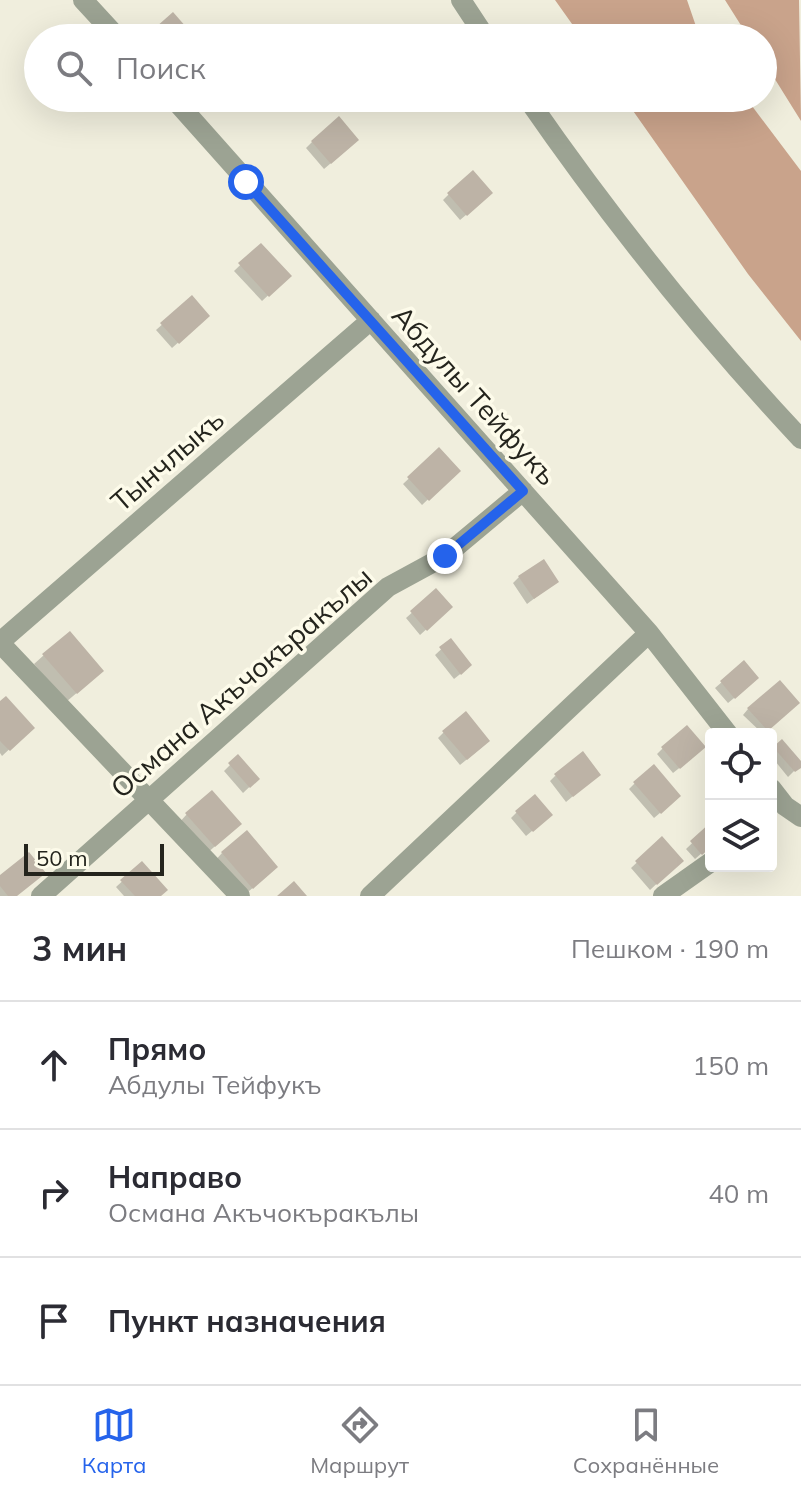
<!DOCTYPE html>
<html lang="ru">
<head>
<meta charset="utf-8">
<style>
  :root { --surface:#fff; --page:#f7f7f7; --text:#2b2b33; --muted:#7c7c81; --line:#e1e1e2; --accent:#2563eb }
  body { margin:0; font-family:Mulish,sans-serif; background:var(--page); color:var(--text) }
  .controls { position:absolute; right:24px; bottom:24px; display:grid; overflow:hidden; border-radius:8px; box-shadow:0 8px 32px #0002 }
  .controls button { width:72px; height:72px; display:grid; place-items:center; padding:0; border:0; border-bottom:2px solid var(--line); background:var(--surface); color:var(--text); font:40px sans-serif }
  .scale { position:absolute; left:24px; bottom:20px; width:140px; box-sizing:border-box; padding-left:8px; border:4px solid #24241d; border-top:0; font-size:22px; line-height:28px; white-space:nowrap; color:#24241d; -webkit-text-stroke:6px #fdfbea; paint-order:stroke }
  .stop { position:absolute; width:24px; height:24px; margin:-18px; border:6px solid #2563eb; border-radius:50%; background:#fff }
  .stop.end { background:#2563eb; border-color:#fff; box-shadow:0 2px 8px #0008 }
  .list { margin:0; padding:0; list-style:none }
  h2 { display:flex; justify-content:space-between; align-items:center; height:104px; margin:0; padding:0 32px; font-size:34px }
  h2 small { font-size:26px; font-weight:400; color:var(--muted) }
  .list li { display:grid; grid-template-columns:52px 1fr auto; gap:24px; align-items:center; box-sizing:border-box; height:128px; padding:0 32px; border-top:2px solid var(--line) }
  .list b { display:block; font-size:30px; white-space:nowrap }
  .list p { margin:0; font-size:26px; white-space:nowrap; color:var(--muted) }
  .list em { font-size:26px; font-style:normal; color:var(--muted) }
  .icon { flex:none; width:44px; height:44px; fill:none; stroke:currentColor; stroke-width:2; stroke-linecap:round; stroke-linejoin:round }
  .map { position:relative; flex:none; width:801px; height:896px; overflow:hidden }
  .search { position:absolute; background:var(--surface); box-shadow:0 8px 32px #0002; left:24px; right:24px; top:24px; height:88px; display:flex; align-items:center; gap:20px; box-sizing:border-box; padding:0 28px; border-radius:44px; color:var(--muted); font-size:30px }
  .sheet { height:488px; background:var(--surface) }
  nav { display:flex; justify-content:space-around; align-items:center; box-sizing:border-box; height:112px; border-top:2px solid var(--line); background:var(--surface); font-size:22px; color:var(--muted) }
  nav a { display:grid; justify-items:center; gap:4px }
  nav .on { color:var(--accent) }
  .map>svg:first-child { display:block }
</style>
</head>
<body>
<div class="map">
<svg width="801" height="896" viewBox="0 0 801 896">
  <rect width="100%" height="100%" fill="#f0eedd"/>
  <path fill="#c9a38b" d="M555,0H687L700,38H582Z
    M725,0H799L801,121L763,60V38H749Z
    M624,98H746L801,171V341L748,274Z"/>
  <path fill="#0003" d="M173,15L190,38H147Z
    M312,142L351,146L324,169L306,148Z
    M449,194L485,199L460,220L443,200Z
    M261,245L289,276L262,301L234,271Z
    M192,298L208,316L172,348L156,330Z
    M439,450L458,471L422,505L403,484Z
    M519,577L556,582L527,604L513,583Z
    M436,591L451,607L420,635L406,618Z
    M450,641L464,671L454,679L435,655Z
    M44,655L92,680L66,702L34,664Z
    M744,663L751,684L728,703L715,688Z
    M0,704L32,728L2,756L0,753Z
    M748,709H791L763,734L743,715Z
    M444,732L482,747L460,765L438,738Z
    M782,742L801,764L788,777L771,756V752Z
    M663,748L698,753L673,773L657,754Z
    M238,757L258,779L243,793L224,771Z
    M555,776L592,780L566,802L550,781Z
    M635,783L673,802L654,818L629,789Z
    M517,812L545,820L526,836L511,818Z
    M187,814L230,833L205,855L178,824Z
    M711,825V845L695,859L686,849Z
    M662,839L681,861L650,890L631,868Z
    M222,853L267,876L243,896L213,863Z
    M141,864L159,896H124L116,887Z
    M0,878L16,896H0Z"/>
  <path fill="#bdb3a6" d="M173,12L194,36L149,38L147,35Z
    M339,116L359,140L331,164L311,141Z
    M473,170L493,193L467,216L447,193Z
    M261,243L292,276L269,297L238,263Z
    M192,295L210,316L179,344L160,323Z
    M439,447L461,471L429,501L407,477Z
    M544,559L559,582L534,599L518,576Z
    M436,588L453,607L427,631L410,611Z
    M70,631L104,671L77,694L42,654Z
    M451,638L472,665L461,675L439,647Z
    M744,660L759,678L735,699L720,681Z
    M780,680L800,703L768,731L747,708Z
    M6,696L35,728L10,751L0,741V701Z
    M466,711L490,741L467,760L442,731Z
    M687,725L706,747L680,769L661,747Z
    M782,739L801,761V768L795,772L773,747Z
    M583,751L601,775L573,797L554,774Z
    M238,754L260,779L250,788L228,763Z
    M654,764L681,796L661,814L633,782Z
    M212,790L242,824L215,847L185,813Z
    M535,794L553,815L533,832L515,811Z
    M711,822V847L702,855L690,841Z
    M247,830L278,867L253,889L221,852Z
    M662,836L684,861L657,885L635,861Z
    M29,852L46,873L17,896H8L0,886V875Z
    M142,861L168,890L161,896H135L120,880Z
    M294,881L307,896H277Z"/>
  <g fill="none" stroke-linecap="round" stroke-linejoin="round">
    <path stroke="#9ca393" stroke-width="20" d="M83,0L118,38
      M461,0L486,38
      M173,98L649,633L728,734
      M527,98C610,218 701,332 801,439
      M0,642L371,320
      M0,643L240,896
      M771,788L785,806L801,817
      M41,896L388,587L445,556L523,491
      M370,896L649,633
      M663,896L711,862"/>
  </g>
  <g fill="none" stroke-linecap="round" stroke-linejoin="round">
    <path stroke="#2563eb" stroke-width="10" d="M246,182L523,491L445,556"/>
  </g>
  <g text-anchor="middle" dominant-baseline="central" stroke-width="7" stroke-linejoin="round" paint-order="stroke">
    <g font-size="28" fill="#24241d" stroke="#fdfbea">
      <text transform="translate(475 395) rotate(48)">Абдулы Тейфукъ</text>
      <text transform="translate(167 460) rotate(-41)">Тынчлыкъ</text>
      <text transform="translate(241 682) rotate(-41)">Османа Акъчокъракълы</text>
    </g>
  </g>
</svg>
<div class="controls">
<button><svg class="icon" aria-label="locate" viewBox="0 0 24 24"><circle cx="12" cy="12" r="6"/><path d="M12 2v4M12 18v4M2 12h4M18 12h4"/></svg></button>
<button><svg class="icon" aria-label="layers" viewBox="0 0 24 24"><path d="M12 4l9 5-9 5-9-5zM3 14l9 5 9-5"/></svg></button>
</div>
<div class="scale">50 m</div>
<div class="stop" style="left:246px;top:182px"></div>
<div class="stop end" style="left:445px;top:556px"></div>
<div class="search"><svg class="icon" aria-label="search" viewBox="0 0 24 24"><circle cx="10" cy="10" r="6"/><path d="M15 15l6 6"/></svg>Поиск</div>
</div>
<section class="sheet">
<h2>3 мин<small>Пешком · 190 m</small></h2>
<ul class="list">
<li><svg class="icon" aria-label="ahead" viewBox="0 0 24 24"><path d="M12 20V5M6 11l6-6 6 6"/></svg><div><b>Прямо</b><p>Абдулы Тейфукъ</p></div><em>150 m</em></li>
<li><svg class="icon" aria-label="right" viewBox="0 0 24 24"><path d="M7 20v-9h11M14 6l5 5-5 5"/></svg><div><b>Направо</b><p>Османа Акъчокъракълы</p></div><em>40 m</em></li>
<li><svg class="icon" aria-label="arrive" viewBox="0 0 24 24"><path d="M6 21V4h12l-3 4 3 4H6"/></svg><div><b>Пункт назначения</b></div></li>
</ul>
</section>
<nav>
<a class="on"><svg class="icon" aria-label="map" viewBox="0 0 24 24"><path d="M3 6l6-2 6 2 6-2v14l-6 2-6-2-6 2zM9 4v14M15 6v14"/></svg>Карта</a>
<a><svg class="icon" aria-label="directions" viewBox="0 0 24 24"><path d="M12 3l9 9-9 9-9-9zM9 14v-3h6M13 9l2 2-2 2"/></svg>Маршрут</a>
<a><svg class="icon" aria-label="saved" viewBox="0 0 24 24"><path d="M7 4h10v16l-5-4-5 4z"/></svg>Сохранённые</a>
</nav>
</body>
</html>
